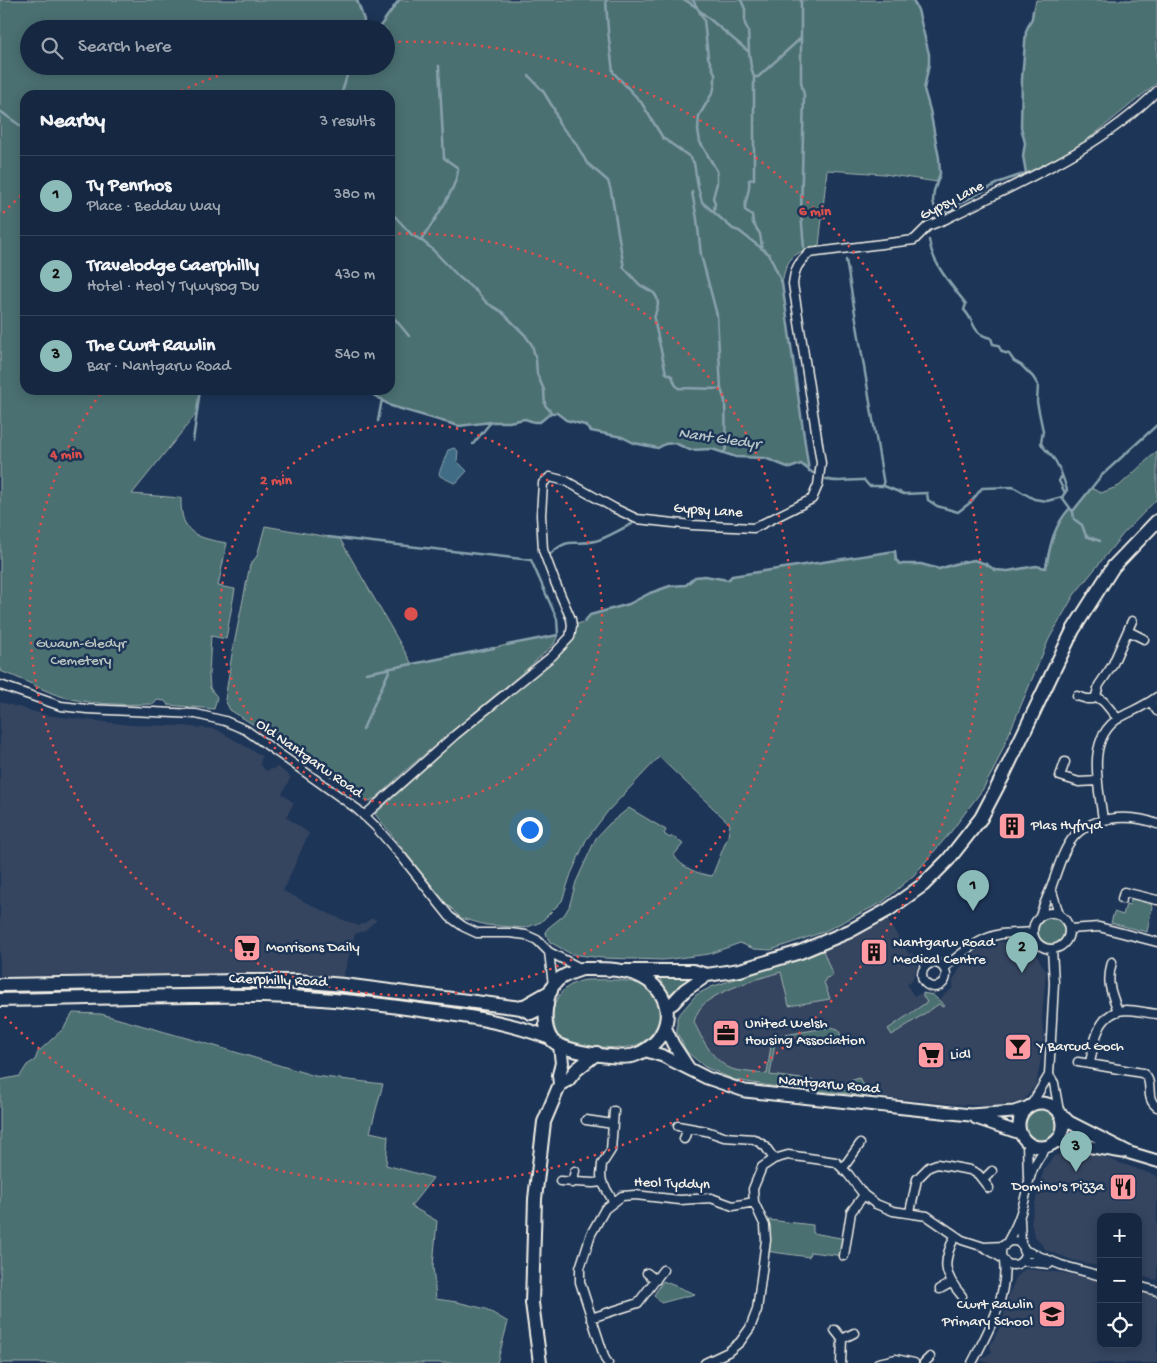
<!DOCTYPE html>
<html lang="en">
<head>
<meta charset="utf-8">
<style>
  :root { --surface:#162841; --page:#23344c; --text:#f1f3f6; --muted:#9ea6b1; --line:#35445a; --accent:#8bbbb9 }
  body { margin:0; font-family:"Gochi Hand",sans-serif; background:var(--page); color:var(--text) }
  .controls { position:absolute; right:15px; bottom:15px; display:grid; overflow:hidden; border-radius:10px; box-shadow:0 2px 12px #0003 }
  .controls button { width:45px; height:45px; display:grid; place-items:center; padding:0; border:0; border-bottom:1px solid var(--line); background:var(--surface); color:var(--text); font:25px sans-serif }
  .you { position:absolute; left:529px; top:829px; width:18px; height:18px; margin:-12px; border:4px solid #fff; border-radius:50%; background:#1a73e8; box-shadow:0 0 0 8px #1a73e833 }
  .badge { display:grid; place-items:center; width:32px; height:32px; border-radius:50%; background:var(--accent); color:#111; font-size:16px; font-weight:700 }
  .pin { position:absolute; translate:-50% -41px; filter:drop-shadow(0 1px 2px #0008) }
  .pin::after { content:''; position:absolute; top:26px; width:18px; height:15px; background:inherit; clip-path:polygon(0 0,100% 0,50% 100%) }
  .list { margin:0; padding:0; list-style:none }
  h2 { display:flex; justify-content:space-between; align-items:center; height:65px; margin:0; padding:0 20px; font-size:21px }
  h2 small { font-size:16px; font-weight:400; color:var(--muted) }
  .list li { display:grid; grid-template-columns:32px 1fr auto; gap:15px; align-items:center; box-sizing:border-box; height:80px; padding:0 20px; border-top:1px solid var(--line) }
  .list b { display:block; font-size:19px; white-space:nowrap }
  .list p { margin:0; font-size:16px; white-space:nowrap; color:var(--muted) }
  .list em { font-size:16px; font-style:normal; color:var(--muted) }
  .icon { flex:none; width:28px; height:28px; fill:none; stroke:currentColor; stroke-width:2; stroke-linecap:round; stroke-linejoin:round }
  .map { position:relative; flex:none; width:1157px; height:1363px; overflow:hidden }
  .search { position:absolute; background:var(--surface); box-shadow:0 2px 12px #0003; left:20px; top:20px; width:375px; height:55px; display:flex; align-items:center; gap:12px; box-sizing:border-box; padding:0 18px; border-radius:28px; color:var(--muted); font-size:19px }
  .panel { position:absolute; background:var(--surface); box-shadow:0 2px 12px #0003; left:20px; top:90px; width:375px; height:305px; border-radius:15px }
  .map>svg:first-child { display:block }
</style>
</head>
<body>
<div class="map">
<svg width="1157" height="1363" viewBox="0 0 1157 1363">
  <rect width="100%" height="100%" fill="#1d3557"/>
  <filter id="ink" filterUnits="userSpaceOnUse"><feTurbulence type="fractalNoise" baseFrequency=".02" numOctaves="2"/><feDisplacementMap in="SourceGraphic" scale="10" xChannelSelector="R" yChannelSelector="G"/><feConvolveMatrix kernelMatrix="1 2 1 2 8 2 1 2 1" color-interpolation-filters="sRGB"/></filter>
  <g filter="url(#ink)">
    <path fill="#344460" d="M0,702L46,715L131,725L182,726L216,729L262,756L260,764L266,771L278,767L291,777L282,794L294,803L286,817L309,833L283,891L336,917L359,926L372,918L377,920L364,931L355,934L343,978L294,974L0,976Z
      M886,918L909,954L912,953L916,959L917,968L912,980L907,985L914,996L923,993L933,995L939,999L953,988V980L963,963L983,946L996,942H1016L1028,946L1035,952L1046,971L1042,1017L1044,1043L1036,1085L1022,1102L992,1106L953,1104L777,1087L696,1057L681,1014L706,994L814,955L843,943Z
      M1072,1151L1103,1157L1157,1176V1280L1138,1276V1217H1101V1267L1072,1260L1046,1250L1034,1235L1031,1222L1040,1181L1045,1167L1054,1156L1064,1152Z
      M1025,1269L1064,1273L1101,1281V1344H1138V1291L1157,1296V1363H989L980,1360L992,1352L990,1346L1002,1323L1009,1294L1016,1278Z"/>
    <path fill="#4c7072" stroke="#a0b0ad" d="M0,0H357L364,20L363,29H29V66H386V29H378L399,0H913L918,10L929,54V64L924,89L930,110L939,158L940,174L937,182L884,174L827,170L819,246C794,253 787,256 782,283L809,471L801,464L790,468L765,458L736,457L712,449L690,450L675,443L665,444L658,448L634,443L622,437L591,431L585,425L566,420L557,413H551L540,422H534L525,419L509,422H491L459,426L391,406L368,392L366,390H390V95H25V390H200L197,413L132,494L181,498C180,534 197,538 227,543L218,586L235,589L226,639L211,636L209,675L210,688L217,697L214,709L168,705L165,701L157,700L154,704C122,705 85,705 54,694C36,687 19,677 0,671Z
      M1036,0H1157V83L1086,141L1063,155L1026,173L1023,156L1025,143L1021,127L1022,79L1026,31L1032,18Z
      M1157,451V499L1123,534L1074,595L1049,639L995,767L983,789L950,833L914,875L883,902L823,932L771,950L754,949L740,943L709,954L663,960L602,958L571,954L550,942L545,932L548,928L564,915L569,907L576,882L596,838L609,824L629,808L666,830L664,834L670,838L672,836L683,844L674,855C680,867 698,874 712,876L728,836L730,824L659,757L608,811L586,840L571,874L562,901L541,922L525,928L486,925L461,918L445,902L375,814L458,739L558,656L572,640L577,624L584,622L590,615L629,604L650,593L670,586L686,585L695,577L705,576L728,580L732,576L895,551L896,560L900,564H921L939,569L958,563L974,560L986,564L995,570L1008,571L1036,566L1045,568C1050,545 1054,525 1070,508L1073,512L1091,488L1101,493L1119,486Z
      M265,526L340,539L412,664L558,635L554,644L528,668L407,769L376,798L367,802L275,738L230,710L225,700L232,654L250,565L257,556Z
      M1134,899L1151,904L1152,907L1147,932L1111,923L1114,912L1123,915L1126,904L1130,905L1131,900Z
      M1038 931a13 13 0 1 1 26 0a13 13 0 1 1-26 0Z
      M822,948L833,976L826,978L824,982L830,999L789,1006L781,972C760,978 718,990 703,1005C698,1010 696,1016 694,1022C702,1039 714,1064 735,1070C745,1072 757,1073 767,1074L772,1038L769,1037L782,1034L780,1042H775L770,1075L842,1084L859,1078L872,1096L777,1087L735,1080L705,1067L687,1052L677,1033V1017L696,995L711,987L811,954Z
      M694,975V977L684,982L670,994L658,976Z
      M586,980C608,980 643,976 657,998C662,1007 661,1017 656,1027C652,1036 643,1043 634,1046C624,1050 570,1046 562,1040C557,1036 555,1029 554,1023C549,1001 564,983 586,980Z
      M923,993L933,995L945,1006L942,1007L939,1004L892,1035L888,1029L927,1002L923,996Z
      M73,1013L101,1014L215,1046L315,1076L383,1084L370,1132L388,1136L386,1165L433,1178L411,1206L437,1221L433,1266L436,1299L457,1302L486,1309L508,1322L497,1363H0V1080L20,1076L27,1065L35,1060L38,1052L63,1029Z
      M831,1027L838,1029L842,1038L841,1041L837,1043L785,1035Z
      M1024 1125a17 17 0 1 1 34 0a17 17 0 1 1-34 0Z
      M769,1220L813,1225V1233L846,1239L844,1256L810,1252L809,1257L765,1251L763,1221Z
      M663,1281L695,1294L661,1303L654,1295Z"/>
    <path fill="#416d85" stroke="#89a2ad" d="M454,448L458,451L457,461L467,471L457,482L454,483L440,476L439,473L448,450Z"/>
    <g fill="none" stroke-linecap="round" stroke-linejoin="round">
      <path stroke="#89a2ad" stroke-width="2.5" d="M357,0L364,20L363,29
        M606,0L608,31L613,72L641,102L663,138L690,157L694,163L698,187L702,202L733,229L739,231L769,254L782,283L809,471
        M685,0L696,7
        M693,0L704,20L708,57L715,74V84L713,92L699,116L698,130L700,142L717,171V183L713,198L715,203L714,211
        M741,0L745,9V24L748,30L749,52L751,67L754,77V179L749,180C751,192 744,199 745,210L752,215L753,223L760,234L762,247
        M801,0V82L804,95L801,214L804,247
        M913,0L918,10L929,54V64L924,89L930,110L939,158L940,174L934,191L933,201L937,216L1000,182L1026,173L1023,156L1025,143L1021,127L1022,79L1026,31L1032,18L1033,11
        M700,11L749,52
        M378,29L399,0
        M529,76L543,91L554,109L559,124L575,142L587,163L608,181L611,191L624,268L640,285L654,293L657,298L658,304L654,319L666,373L672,376L675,384L678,388L721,389
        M754,77H758L801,38
        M341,95L350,66
        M0,111L25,129
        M692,192L697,219L701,255L717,315L721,389L725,401L726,449L724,452
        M390,211L412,235L421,240L431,248L459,277L476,291L487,303L502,312L525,335L532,345L536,360L537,374L544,390L545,405L551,412
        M421,240C432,224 458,187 458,168L444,158L439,66
        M929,240C933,266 951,284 966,304L964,310C976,322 971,334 991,338L993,344L998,345L1002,352L1009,354L1014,361L1021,365L1033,377L1038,385L1037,402L1043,431L1041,443C1044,450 1052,455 1056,462C1060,469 1065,483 1067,490L1062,497
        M846,260L884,485
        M390,313L409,336
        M366,390L391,406L459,426L491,422H509L525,419L534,422H540L551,413H557L566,420L585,425L591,431L622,437L634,443L658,448L665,444L675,443L690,450L712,449L736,457L765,458L790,468L801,464L813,473
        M378,421L382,399
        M193,441L200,390
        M473,444L491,422
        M1061,477L1059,481L1065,493
        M826,479C838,484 850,479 864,480L869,486H884L904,494L927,493L928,500L937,506L958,512L971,502L982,488L1013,487L1034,499L1047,501L1062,497L1073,512L1074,519L1082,525L1086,536L1100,541
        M1073,511L1101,476L1157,425
        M328,537L531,560L557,619L558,635L507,645
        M550,554C572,535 572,547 595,541C607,538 620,529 632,524
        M584,622L590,615L629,604L650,593L670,586L686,585L695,577L705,576L728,580L732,576L895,551L896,560L900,564H921L939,569L958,563L974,560L986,564L995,570L1008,571L1036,566L1046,568C1050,545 1054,525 1070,508
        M366,673L494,648
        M363,729L390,669"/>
      <g stroke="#f4f1e8" stroke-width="11">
        <path id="minor" d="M1128,631L1144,639
          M0,685L61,706L87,709L196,714L225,721L246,730L357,809L375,826L402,857L450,917L464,927L477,933H510L526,935L537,940L549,952L582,969
          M1077,696L1087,699H1093L1096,696L1099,685L1112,666L1132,621
          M1096,696L1104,702L1118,719
          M1151,702L1157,711
          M1065,762L1060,776L1079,782L1098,781
          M364,816L455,735L552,656L570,637L572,626L571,619L555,582L543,550L541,515L543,483L550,477L566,481L614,508L637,519L692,525L754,528L812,499L818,485L821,463L793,284C795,268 797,265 809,253L914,240L928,226L946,219C1019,182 1099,150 1157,91
          M1103,820C1099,786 1085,740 1119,718C1132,711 1145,706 1157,697
          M1051,888L1059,914
          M1122,899L1124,892L1157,900
          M1033 931a18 18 0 1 1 36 0a18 18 0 1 1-36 0Z
          M1040,916C1043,906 1047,897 1051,888C1065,849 1069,823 1116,818C1131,817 1143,818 1157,824
          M1070,929L1099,927L1157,942
          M549,952L553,985
          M1112,962C1106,983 1111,992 1118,1011
          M922 975a12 12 0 1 1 24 0a12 12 0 1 1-24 0Z
          M944,968C960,954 979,938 1001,934C1011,933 1022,933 1033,932
          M1078,1062L1142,1073C1156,1081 1143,1097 1157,1107
          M1090,1063C1094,1042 1098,1011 1126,1010C1136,1010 1147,1013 1157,1014
          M1049,1075L1054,1083L1059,1111
          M1031,1105L1049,1075L1054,983L1052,949
          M586,1120L613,1124
          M678,1126L706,1131L724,1137L754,1139L765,1146L774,1159
          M684,1139L688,1128
          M1027,1143L1028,1177
          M843,1168L860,1144
          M983,1180L992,1171
          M560,1181L593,1183L602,1182
          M572,1183L575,1171
          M613,1201L602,1182L601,1175L602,1164L611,1150L614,1111
          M910,1212L917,1179L929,1167L937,1164L970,1170L978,1174L989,1188
          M1020,1219L1021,1244
          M955,1236C942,1262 943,1274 962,1296
          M1001 1253a12 12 0 1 1 24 0a12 12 0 1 1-24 0Z
          M1007,1243C1011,1235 1016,1227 1019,1218C1030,1190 1025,1171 1048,1146
          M1024,1250L1061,1265L1101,1276
          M844,1256L851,1212L864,1195
          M1002,1258L984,1247L1004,1246
          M1022,1261L1049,1264
          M647,1273L656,1280
          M1138,1286L1157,1291
          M940,1289L951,1283
          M591,1318L638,1303L663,1270
          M835,1330L842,1339
          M608,1363L605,1359L580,1282V1268L591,1234L605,1209L622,1196L635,1195L680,1200L711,1198L733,1206L754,1202
          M705,1363L728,1352L740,1342L750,1328L757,1310L766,1240L765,1226L754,1202L753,1189L762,1167L774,1159L788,1155L836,1162L848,1174L864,1195L876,1204L893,1211L927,1216L962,1240L984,1247
          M841,1363L842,1339L854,1333
          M878,1363L896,1359L914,1363
          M924,1363L930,1357
          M972,1363C988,1332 1008,1297 1004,1261"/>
      </g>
      <g stroke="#f4f1e8" stroke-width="15">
        <path id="secondary" d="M665,1027L673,1044L688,1067
          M647,1051L663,1056L707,1078L745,1091L970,1115L1014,1112L1026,1108
          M1019 1125a22 22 0 1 1 44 0a22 22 0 1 1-44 0Z
          M1061,1114L1069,1122L1130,1153L1157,1161
          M976,1118L1020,1133
          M1056,1141L1123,1152"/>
      </g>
      <g stroke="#f4f1e8" stroke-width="16">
        <path id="primary" d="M582,969C602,969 623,968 642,977C679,997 673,1041 635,1055C622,1060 561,1052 552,1040C541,1026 545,991 558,980C565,974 573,972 582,969Z
          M621,971H693L707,975L740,970L800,952L850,931L888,910L923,885L948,860L981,818L1003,776L1073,630L1113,567L1157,521
          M0,985L241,981H296L344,985L521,1008L531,1013L547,1005
          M0,1000C87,999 175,994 262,996C313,997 363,1002 413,1009C461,1015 505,1021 550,1038
          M666,1007L673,1003L685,990L707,975
          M521,1008L551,991
          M560,1084L568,1080L576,1070L597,1053
          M540,1363L532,1303L535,1199L544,1122L560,1084L559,1075L562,1063L560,1046"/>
      </g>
      <use href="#minor" stroke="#1d3557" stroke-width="8"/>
      <use href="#secondary" stroke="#1d3557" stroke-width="11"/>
      <use href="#primary" stroke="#1d3557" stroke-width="12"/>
    </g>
  </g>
  <g fill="none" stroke="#dc504e" stroke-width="2.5" stroke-dasharray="2.5 5">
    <circle cx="411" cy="614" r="191"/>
    <path d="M391 234A381 381 0 1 1 103 390"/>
    <path d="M3 213A572 572 0 0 1 25 192M174 94A572 572 0 0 1 244 67M391 42A572 572 0 1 1 3 1015"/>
  </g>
  <defs>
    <g id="building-square" transform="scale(1.4375)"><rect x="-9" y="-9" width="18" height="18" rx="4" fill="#ff9aa2" stroke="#1d3557"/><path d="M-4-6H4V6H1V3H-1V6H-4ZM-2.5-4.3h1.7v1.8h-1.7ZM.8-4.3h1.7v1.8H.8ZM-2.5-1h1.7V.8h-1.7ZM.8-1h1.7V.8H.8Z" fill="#111"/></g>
    <g id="supermarket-square" transform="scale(1.4375)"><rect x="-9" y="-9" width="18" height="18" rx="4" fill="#ff9aa2" stroke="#1d3557"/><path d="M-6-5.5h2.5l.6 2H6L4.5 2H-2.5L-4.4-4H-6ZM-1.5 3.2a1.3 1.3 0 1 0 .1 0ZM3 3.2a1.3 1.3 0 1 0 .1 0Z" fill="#111"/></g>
    <g id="office-square" transform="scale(1.4375)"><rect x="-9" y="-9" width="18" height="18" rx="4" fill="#ff9aa2" stroke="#1d3557"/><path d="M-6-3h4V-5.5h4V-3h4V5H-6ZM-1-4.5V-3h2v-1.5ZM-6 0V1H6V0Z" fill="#111"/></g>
    <g id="bar-square" transform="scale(1.4375)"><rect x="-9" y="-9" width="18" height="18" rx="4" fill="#ff9aa2" stroke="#1d3557"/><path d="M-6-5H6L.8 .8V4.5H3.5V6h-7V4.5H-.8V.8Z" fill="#111"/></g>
    <g id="restaurant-square" transform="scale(1.4375)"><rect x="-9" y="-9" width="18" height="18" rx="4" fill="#ff9aa2" stroke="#1d3557"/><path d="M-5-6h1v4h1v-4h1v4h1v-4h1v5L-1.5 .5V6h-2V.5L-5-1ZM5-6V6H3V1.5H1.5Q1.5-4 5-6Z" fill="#111"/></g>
    <g id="school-square" transform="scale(1.4375)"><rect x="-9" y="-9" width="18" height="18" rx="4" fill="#ff9aa2" stroke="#1d3557"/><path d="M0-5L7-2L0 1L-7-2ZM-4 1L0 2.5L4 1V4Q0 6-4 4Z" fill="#111"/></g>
  </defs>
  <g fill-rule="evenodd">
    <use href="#building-square" x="1012" y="826"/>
    <use href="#supermarket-square" x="247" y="948"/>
    <use href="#building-square" x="874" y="952"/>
    <use href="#office-square" x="726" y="1033"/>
    <use href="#bar-square" x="1018" y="1047"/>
    <use href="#supermarket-square" x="931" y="1055"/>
    <use href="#restaurant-square" x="1123" y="1187"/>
    <use href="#school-square" x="1052" y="1314"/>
  </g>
  <g text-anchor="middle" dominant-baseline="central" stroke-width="5" stroke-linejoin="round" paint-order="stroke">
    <g font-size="15" fill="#f4f1e8" stroke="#1d3557">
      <text transform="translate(952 201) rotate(-27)">Gypsy Lane</text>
      <text transform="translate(708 511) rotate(4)">Gypsy Lane</text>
      <text transform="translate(309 759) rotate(35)">Old Nantgarw Road</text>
      <text transform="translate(278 981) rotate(2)">Caerphilly Road</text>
      <text transform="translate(829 1085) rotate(5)">Nantgarw Road</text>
      <text transform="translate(672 1184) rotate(2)">Heol Tyddyn</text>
    </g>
    <g font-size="15" fill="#b9c4bf" stroke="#1d3557">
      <text x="81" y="644">Gwaun-Gledyr<tspan x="81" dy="17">Cemetery</tspan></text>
    </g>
    <g font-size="15" fill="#f4f1e8" stroke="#1d3557" text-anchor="start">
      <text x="1031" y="826">Plas Hyfryd</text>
      <text x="893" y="943">Nantgarw Road<tspan x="893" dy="17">Medical Centre</tspan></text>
      <text x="266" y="948">Morrisons Daily</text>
      <text x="745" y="1024">United Welsh<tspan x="745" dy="17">Housing Association</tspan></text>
      <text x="1037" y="1047">Y Barcud Goch</text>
      <text x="950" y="1055">Lidl</text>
      <text x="1104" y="1187" text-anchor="end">Domino's Pizza</text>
      <text x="1033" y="1305" text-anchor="end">Cwrt Rawlin<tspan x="1033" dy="17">Primary School</tspan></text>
    </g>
    <g font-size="16" font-style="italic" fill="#b5c3c5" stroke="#1d3557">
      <text transform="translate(719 440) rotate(8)">Nant Gledyr</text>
    </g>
  </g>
  <circle cx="411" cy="614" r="8" fill="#dc504e" stroke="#1d3557" stroke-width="2.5"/>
  <g font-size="15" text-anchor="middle" font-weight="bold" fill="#dc504e" stroke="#1d3557" stroke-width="5" stroke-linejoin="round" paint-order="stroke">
    <text x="815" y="215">6 min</text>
    <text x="66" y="458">4 min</text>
    <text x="276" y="484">2 min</text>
  </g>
</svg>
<div class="controls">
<button>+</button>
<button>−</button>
<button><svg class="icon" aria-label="locate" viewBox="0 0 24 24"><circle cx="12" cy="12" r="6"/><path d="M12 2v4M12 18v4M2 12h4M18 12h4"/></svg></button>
</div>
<div class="you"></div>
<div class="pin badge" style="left:973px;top:911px">1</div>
<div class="pin badge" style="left:1022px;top:973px">2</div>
<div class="pin badge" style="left:1076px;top:1172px">3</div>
<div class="search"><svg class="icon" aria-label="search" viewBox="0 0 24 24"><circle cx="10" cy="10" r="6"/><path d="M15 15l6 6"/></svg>Search here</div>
<section class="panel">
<h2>Nearby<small>3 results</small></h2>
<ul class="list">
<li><span class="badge">1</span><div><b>Ty Penrhos</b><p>Place · Beddau Way</p></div><em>380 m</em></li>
<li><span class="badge">2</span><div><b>Travelodge Caerphilly</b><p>Hotel · Heol Y Tywysog Du</p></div><em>430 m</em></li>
<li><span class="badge">3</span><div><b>The Cwrt Rawlin</b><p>Bar · Nantgarw Road</p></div><em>540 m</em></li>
</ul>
</section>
</div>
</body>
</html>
